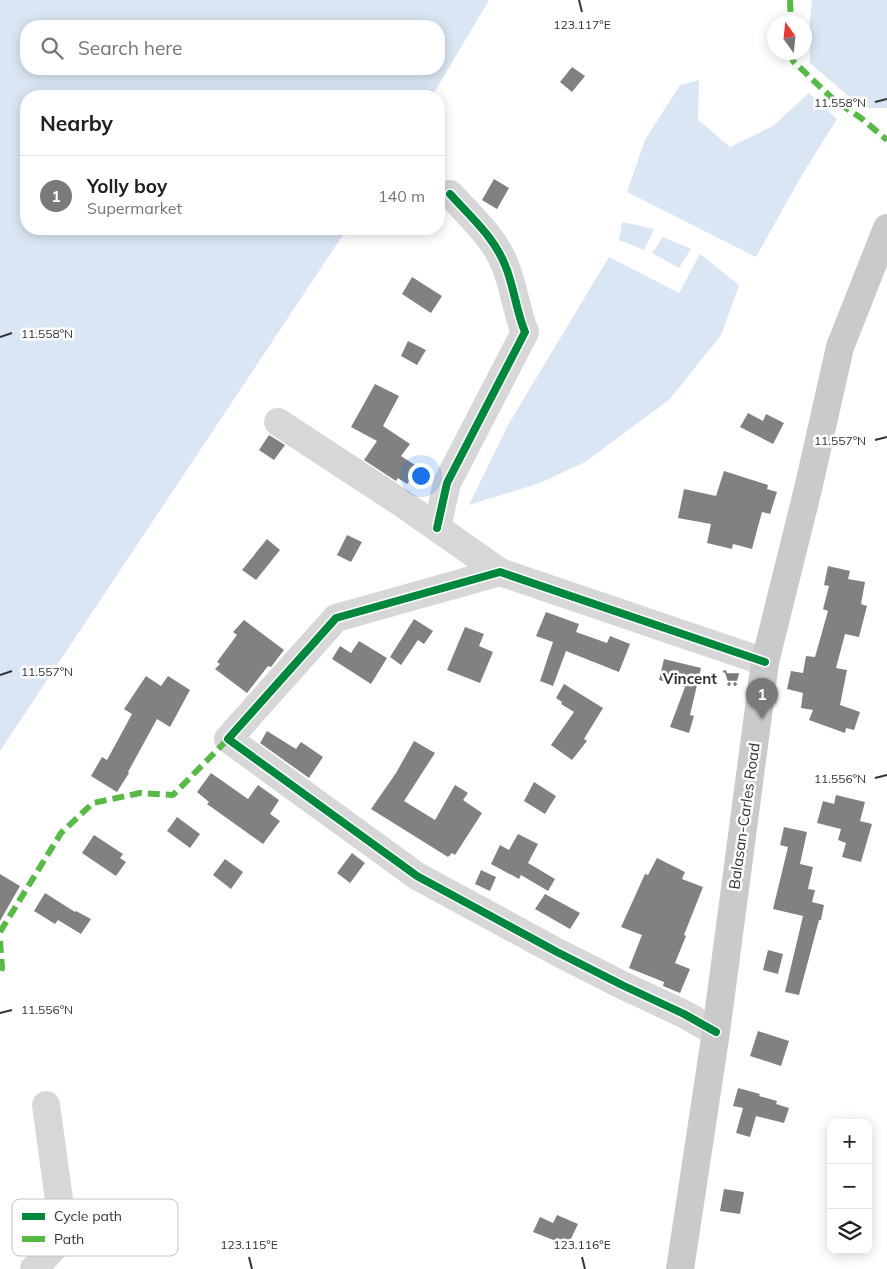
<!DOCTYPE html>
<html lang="en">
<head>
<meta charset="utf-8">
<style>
  :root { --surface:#fff; --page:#f6f6f6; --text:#202124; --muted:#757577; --line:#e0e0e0; --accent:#7a7a7a }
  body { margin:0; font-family:Mulish,sans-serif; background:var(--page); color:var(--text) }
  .controls { position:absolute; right:15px; bottom:15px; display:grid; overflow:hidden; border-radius:10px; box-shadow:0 2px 12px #0003 }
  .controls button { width:45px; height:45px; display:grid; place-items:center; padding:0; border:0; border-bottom:1px solid var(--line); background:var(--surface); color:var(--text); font:25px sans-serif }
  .compass { position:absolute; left:767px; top:15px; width:45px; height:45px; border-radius:50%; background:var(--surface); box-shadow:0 2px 12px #0003; rotate:345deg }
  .you { position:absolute; left:420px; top:475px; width:18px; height:18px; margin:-12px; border:4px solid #fff; border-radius:50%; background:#1a73e8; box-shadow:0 0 0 8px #1a73e833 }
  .badge { display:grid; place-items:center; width:32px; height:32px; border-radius:50%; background:var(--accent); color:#fff; font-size:16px; font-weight:700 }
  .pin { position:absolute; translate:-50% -41px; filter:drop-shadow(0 1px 2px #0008) }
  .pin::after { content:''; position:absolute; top:26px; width:18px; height:15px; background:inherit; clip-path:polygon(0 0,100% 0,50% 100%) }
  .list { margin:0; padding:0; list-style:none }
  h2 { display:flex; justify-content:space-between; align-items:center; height:65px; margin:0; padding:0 20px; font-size:21px }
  h2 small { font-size:16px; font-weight:400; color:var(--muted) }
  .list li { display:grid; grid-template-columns:32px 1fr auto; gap:15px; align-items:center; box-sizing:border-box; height:80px; padding:0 20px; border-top:1px solid var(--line) }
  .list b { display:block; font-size:19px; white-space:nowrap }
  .list p { margin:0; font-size:16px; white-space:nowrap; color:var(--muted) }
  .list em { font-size:16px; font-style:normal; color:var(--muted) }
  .icon { flex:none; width:28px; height:28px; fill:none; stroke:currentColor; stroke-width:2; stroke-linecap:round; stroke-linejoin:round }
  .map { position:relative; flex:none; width:887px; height:1269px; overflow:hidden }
  .search { position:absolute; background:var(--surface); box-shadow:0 2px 12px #0003; left:20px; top:20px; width:425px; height:55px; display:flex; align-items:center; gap:12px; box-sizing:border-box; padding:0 18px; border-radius:20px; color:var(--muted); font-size:19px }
  .panel { position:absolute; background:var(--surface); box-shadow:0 2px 12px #0003; left:20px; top:90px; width:425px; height:145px; border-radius:20px }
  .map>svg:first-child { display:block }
</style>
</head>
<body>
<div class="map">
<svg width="887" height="1269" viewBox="0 0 887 1269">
  <rect width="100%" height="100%" fill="#fff"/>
  <path fill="#dbe6f4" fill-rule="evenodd" d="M0,0H489L432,96H26V229H347L0,751ZM26,26H439V69H26Z
    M812,0H887V108H862L810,63V21Z
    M699,80L698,120L730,147L773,126L809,93L837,119L802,175L756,257L627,192L645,140L680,85Z
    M622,222L654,229L644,250L619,240Z
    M663,237L691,249L679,268L652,253Z
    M700,254L739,285L721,335L669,400L585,462L540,483L469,505L508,425L609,257L679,293Z"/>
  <path fill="#818181" d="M572,67L585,76L572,92L560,82Z
    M494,179L509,188L497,209L482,200Z
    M412,277L442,296L431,313L402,294Z
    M408,341L426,350L417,365L401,356Z
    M375,384L399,396L383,426L410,444L401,456L418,467L407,484L398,478L396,481L364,460L377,441L351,427Z
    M748,413L763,421L766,414L784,423L773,444L740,427Z
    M269,435L285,445L274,460L259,450Z
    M724,471L768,485L767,489L777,492L770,514L762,512L752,549L733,544L732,549L707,543L711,524L678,518L684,489L716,496Z
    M347,535L362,542L351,562L337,555Z
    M267,539L280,550L256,580L242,570Z
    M828,566L850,571L848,579L865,582L861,604L867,606L859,637L845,634L836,668L847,670L840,705L860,712L854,730L846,728L845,733L809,720L813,710L801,708L803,693L787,689L791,671L803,673L806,656L815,657L828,611L823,609L829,586L824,585Z
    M546,612L579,624L576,632L607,643L610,636L630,644L619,672L566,651L553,686L540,681L553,642L536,636Z
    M414,619L433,631L424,644L418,640L401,665L390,657Z
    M244,620L284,650L271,667L268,666L247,693L215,669L220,664L217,662L237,635L233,632Z
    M465,627L484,634L479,646L493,652L480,683L447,670Z
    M359,641L387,658L371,684L332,659L340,646L351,653Z
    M664,659L701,668L690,715L694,716L689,733L670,727L685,687L659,680Z
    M146,676L161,686L168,676L190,690L170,727L157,719L128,772L129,773L117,792L91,776L102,757L107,760L132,714L124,709Z
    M564,684L603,708L584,739L587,741L572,760L551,745L574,712L561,704L562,702L556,698Z
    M267,731L296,749L301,742L323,757L309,778L260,743Z
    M414,741L435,753L404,801L435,820L455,785L468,793L463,800L482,813L455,855L452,853L448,857L371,809L396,773Z
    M211,773L248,799L258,785L279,800L270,814L280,821L263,844L207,804L209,802L197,792Z
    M534,782L556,796L545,814L524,801Z
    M836,795L865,802L860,821L872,824L861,862L842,857L846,843L838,840L841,829L817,823L823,801L834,804Z
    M177,817L200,834L190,848L167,831Z
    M784,827L807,832L800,864L813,867L808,889L815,890L812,902L824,905L821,920H819L799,995L785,992L803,916L773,909L788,847L780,845Z
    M518,834L538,844L528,863L555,879L548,891L521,875L519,879L491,864L500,845L509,850Z
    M94,835L123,854L120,858L126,862L116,876L82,853Z
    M352,853L365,863L350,883L337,873Z
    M657,858L685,872L682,879L703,887L684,935L686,936L675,963L690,969L680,993L663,986L664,982L629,968L642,935L621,927L645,874L648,875Z
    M225,859L243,872L231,889L213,875Z
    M481,870L496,877L490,891L475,884Z
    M0,874L20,886L0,921Z
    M45,893L75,912L76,911L91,919L81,934L58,920L55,924L34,911Z
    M545,894L580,913L570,929L535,909Z
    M768,950L783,954L778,974L763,970Z
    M758,1031L789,1041L781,1066L750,1056Z
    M738,1088L760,1094L759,1096L777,1101L776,1104L789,1108L784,1123L756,1116L750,1137L736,1133L743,1108L733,1106Z
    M724,1189L744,1192L740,1214L720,1211Z
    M557,1215L578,1224L569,1243L557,1238L556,1241L533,1232L540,1217L553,1223Z"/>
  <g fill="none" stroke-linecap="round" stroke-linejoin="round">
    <path stroke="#d7d7d7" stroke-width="28" d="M278,422L406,506L500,572
      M437,528L447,483L525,332C516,311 514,286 505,265C494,237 470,216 450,194
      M716,1032L684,1014L622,985L557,952L417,876L228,739L336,618L500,572L765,662
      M34,1269L64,1236L46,1105"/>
    <path stroke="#cacaca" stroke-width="28" d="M680,1269L716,1032L765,662L808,489L840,347L887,228"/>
    <path stroke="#58b947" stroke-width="6" stroke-dasharray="12 6" stroke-linecap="butt" d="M790,0L791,22
      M792,52L793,61L834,100L861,118L887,140
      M0,932L61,833L93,803L140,793L173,795L228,739
      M0,941L2,968L0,974"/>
    <g stroke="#fff" stroke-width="11">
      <path id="cycleway" d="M437,528L447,483L525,332C516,311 514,286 505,265C494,237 470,216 450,194
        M716,1032L684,1014L622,985L557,952L417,876L228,739L336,618L500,572L765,662"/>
    </g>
    <use href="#cycleway" stroke="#00873e" stroke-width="8"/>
  </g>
  <path fill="none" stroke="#333" stroke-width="2" d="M579,0L582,12M875,102L887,99M0,337L12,333M875,440L887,437M0,675L12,671M875,778L887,775M0,1013L12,1010M249,1257L252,1269M582,1257L585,1269"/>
  <defs>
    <g id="supermarket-bare" transform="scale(1.35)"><path d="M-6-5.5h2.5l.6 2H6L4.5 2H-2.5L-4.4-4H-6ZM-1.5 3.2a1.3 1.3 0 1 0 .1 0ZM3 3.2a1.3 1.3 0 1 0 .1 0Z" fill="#7a7a7a" stroke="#fff" stroke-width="2.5" paint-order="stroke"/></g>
  </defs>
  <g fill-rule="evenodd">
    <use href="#supermarket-bare" x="731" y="678"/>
  </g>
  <g text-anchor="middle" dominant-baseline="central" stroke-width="5" stroke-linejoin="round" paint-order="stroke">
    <g font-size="15" font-weight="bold" fill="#333" stroke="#fff" text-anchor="end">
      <text x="717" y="678">Vincent</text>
    </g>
    <g font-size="15" fill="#333" stroke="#fff">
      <text transform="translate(744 816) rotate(-82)">Balasan-Carles Road</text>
    </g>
  </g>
  <rect x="12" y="1199" width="166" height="57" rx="8" fill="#fff" stroke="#c2c2c2" stroke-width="1"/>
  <rect x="22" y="1213" width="23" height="7" fill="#00873e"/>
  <rect x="22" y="1236" width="23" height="6" fill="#58b947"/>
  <g font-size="14" fill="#333">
    <text x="54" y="1221">Cycle path</text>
    <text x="54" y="1244">Path</text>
  </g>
  <g font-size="12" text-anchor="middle" fill="#333" stroke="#fff" stroke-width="5" stroke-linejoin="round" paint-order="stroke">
    <text x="582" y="29">123.117°E</text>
    <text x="840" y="107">11.558°N</text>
    <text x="47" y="338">11.558°N</text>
    <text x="840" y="445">11.557°N</text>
    <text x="47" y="676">11.557°N</text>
    <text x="840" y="783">11.556°N</text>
    <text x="47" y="1014">11.556°N</text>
    <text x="249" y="1249">123.115°E</text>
    <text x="582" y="1249">123.116°E</text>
  </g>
</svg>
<div class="controls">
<button>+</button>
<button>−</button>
<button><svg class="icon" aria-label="layers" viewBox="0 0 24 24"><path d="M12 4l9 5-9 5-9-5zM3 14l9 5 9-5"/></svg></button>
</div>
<svg class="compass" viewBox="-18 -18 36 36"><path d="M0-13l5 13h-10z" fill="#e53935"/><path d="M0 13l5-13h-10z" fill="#757577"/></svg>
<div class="you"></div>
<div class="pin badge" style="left:762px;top:719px">1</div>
<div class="search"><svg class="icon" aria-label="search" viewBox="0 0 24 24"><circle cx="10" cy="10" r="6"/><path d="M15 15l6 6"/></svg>Search here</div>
<section class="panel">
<h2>Nearby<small></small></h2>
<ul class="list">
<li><span class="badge">1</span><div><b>Yolly boy</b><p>Supermarket</p></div><em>140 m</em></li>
</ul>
</section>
</div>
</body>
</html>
